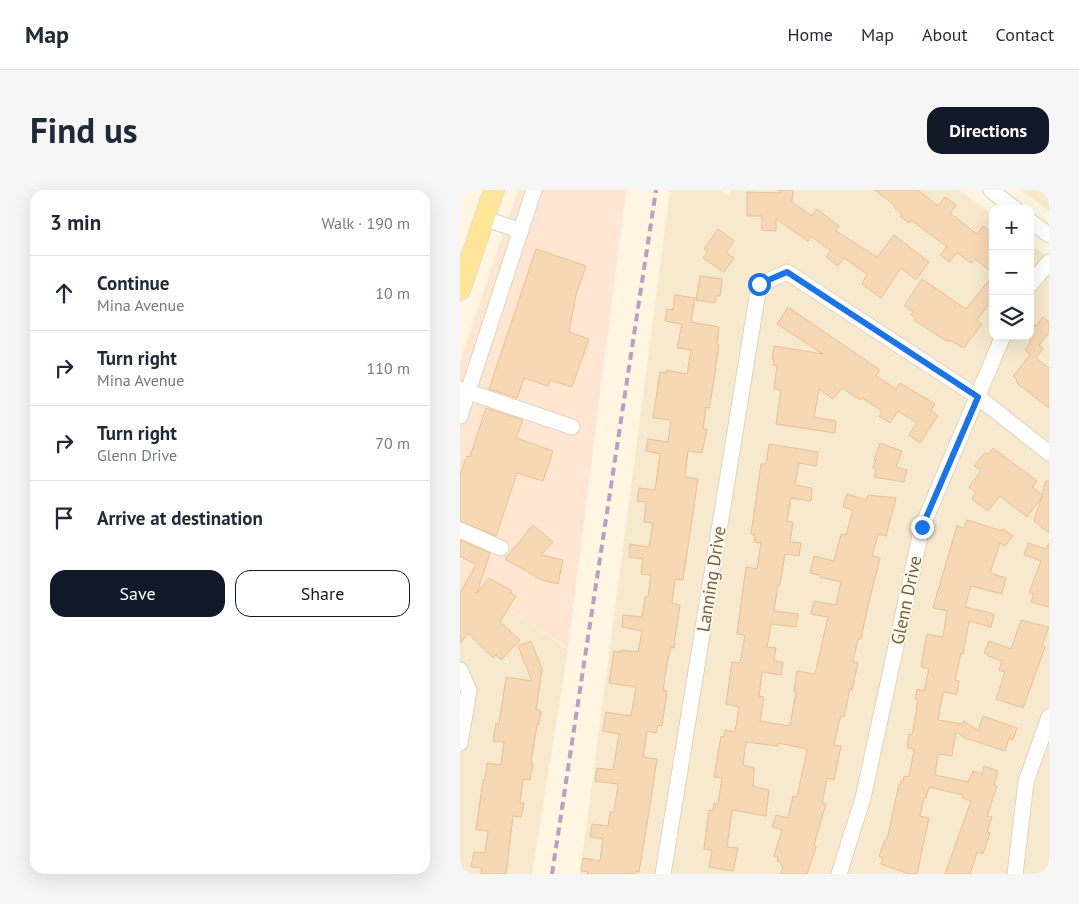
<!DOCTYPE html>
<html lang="en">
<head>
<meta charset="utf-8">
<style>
  :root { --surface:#fff; --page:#f6f6f7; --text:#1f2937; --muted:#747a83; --line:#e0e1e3; --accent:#111827 }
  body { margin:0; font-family:"PT Sans",sans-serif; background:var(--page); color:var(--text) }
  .controls { position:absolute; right:15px; top:15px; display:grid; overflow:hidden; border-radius:10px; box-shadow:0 5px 20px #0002 }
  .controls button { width:45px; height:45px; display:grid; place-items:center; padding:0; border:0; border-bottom:1px solid var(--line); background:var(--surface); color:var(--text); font:25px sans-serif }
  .stop { position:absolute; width:15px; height:15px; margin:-11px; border:4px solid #1a73e8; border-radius:50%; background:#fff }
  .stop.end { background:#1a73e8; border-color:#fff; box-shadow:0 1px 5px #0008 }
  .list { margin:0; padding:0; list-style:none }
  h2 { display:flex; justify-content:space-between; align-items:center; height:65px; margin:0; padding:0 20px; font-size:21px }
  h2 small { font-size:16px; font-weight:400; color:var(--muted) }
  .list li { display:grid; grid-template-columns:32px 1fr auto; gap:15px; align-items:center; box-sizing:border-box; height:75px; padding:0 20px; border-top:1px solid var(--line) }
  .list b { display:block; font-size:19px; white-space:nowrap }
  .list p { margin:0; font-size:16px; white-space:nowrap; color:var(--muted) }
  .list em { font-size:16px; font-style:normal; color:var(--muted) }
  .actions { display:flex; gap:10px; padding:15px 20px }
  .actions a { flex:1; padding:11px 0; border:1px solid var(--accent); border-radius:15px; text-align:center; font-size:18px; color:var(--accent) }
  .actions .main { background:var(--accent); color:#fff }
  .icon { flex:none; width:28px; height:28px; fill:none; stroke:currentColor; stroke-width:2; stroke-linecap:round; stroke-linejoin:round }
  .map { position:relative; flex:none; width:589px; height:684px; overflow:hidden; border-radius:15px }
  header { display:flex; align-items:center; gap:30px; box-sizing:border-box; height:70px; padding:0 25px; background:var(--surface); border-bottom:1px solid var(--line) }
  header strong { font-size:24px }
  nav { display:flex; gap:28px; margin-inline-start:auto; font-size:18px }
  .intro { display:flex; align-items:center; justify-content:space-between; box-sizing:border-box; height:120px; padding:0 30px }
  h1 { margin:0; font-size:35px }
  .button { padding:12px 22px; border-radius:15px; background:var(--accent); color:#fff; font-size:18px; font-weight:700 }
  main { display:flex; gap:30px; padding:0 30px }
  aside { flex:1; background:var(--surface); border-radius:15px; box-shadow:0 5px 20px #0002 }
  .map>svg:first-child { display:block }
</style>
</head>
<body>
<header>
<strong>Map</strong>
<nav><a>Home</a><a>Map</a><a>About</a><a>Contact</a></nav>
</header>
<div class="intro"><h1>Find us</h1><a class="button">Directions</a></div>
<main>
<aside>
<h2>3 min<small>Walk · 190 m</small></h2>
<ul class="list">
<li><svg class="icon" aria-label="ahead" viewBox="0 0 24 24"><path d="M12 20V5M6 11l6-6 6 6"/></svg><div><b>Continue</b><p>Mina Avenue</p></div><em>10 m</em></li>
<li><svg class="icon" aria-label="right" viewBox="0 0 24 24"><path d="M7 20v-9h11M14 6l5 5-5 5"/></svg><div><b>Turn right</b><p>Mina Avenue</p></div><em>110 m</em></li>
<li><svg class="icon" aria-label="right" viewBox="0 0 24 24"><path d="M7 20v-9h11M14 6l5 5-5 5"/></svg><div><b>Turn right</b><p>Glenn Drive</p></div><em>70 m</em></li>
<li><svg class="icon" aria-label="arrive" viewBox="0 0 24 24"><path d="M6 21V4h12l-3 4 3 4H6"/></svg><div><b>Arrive at destination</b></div></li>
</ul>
<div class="actions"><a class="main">Save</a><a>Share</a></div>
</aside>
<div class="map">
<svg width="589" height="684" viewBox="0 0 589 684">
  <rect width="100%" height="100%" fill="#fef6e0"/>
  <path fill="#f6e9ce" d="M210,0H260L269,7L271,0H499L533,25V146H570V54L589,68V684H120Z
    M561,0H589V21Z
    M0,385L108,460L72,684H0Z"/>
  <path fill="#ffe6d3" d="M58,0H166L108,459L0,385V171Z"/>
  <path fill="#f6d8b5" stroke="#eac094" d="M320,0H333L332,12L352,26L357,19L379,36L376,41L417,67L434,45L469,72L456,90L441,78L421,108L402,94L407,84L384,68L378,76L366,67L371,61L351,46L348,51L316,29V41L302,40V26H287V2L320,3Z
    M415,0H458L478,16L485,7L496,15L490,23L517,44L523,36L533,44V83L515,69L511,73L497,63L489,72L480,65L487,57L451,30L449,33L440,26L442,24L435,18L433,14Z
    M258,39L274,51L266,63L274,68L264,82L243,68L248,61L244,59Z
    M76,59L126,76L116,105L109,142L129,149L112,197L90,190L88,196L64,188L57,208L29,199Z
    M533,85V109L517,130L522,134L504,158L489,150L488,152L454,130L456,128L451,125L453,122L444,116L462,89L506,119Z
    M240,86L262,89L260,106H256L255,113L236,110Z
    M215,105L235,108L231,132L259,137L257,154L259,155L250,215L249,218L246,217L243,239H247L242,263L228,261L225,287L238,289L223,390L215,389L212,413L220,415L215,447L214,458L211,457L207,474L203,500L207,501L202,536L198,535L196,543L187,541L183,567L197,569L191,609L179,682L176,681L175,684H127L128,682L121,681L123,668L140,671L143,649L130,647L132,634L148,636L150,622H154L158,594L135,591L137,578L153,580L159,544L143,541L146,522L171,526L176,497L149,493L154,461L161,462V460L178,462L182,441L162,437L163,425L182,427L185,407H188L191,385L181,384L183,369L169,367L170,354L189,357L193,333L184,332L186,312L177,311L179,298L195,300L200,264L186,261L188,249L208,252L211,230L193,228L200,182L206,183V180L227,184L231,160L217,158L222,134L205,131L207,119L213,120Z
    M328,117L420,180L416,186L436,199L440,193L475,214L471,220L478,226L460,253L449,245L457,233L438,221L430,233L419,226L422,221L402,208L400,210L382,198L373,209L359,199L354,227L376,231L375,243L316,234L321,200L314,199L317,176L313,175L314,170L312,169L314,156L363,164L317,134Z
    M583,127L589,132V143L579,155L583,158L576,168L589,178V218L559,195L556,191L557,190L553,186L570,165L565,160L570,153V131L576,136Z
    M26,218L63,230L56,248L93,261L83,291L57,283L36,346L0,331V284L7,266L10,267Z
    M420,253L442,261L436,277L447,280L444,292L414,287L416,280L413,278L416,270H414Z
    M309,254L358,262L356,276L339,273L335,295L352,298L351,311L331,308L327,331L333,332L330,352L341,353L339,366L325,364L320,395H318L314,421L338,424L336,437L311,434L307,457L316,458L314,471L323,472L321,485L302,482L299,506L304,507L300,531L330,536L336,502H334L337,481L355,484L368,427L351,424L354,411L376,415L381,392L360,387V385L350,383L354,366L374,371L381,344L386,345L393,320L383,317L387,304L406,310L408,305L436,308L426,346L418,344L412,366L420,368L408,415L401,449H398L393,472L398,473L392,500L390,499L384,527L381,526L379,532L374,555L381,556L374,590L367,588L362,613L366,614L354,654L356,657L347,684H321L323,676L321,675V672L317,671L318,667L314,666L322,640L312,637L316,625L328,628L333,606L337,607L347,560L343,558L318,553V556L286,552L283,575L294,578L293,596L309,600L306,626L272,620L267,657L278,658L273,681L249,677L252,660L244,659L249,620L253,621L254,613L258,614L262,588L254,587L261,546L264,547L265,540L275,542L279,517L266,514L272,472L280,473L285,445L277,444L286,377L297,379L301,353L294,352L295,345L291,344L301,274H306Z
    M533,258L577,291L572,297L582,305L586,291H589V343L574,331L582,306L567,327L540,306L528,321L512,309L516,302L509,297L521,281L514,276L525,262L528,264Z
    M507,330L542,341L543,339L553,346L545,356L540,353L530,383L546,388L542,404L511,396L505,417L534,424L531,437L509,431L503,464L501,463L495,490L499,491L497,504L483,502L478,530L502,534L504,531L518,541L523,526L557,538L553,550L549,548L545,561L509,549L508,550L496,542L492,566L478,564L475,585L508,592L513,581L522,584L524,576L538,581L534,595L537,596L527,626L532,627L527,642L530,643L523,664L517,662L510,684H485L511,611L502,608L503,605L469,597L466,608H464L460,626L469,628L457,684H449L421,674L423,668L419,666L425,650H427L439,594L440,595L441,591H443L444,586L449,587L454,559L447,558L449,544L452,545L457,518H456L458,510L455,509L457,499L464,501L469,479L461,477L467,444L483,447L487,421L473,418L497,336L504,338Z
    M73,335L93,352L81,365L103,370L98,394L82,390L45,369Z
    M0,350L30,363L17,403L29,388L52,401L51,403L56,406L40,432L60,450L41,470L36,465L33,468L8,443L0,454V403L16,375L0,366Z
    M568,353L586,359L589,353V417L571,412L574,404L569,403L581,371L564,365Z
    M561,430L589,437L582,456L585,457L563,518L536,509L545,482L539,480L542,471L528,466V464L524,463L529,451L551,459Z
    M71,451L82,479L76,520L81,521L79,534H77L71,573H73L70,590L63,589L60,613H64L61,627L53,626L46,684H21L22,678L11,677L14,662L25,663L28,641L16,640L23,590H25L27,573L41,575L44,552L33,551L36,533L39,534L46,487L72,491L58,456Z"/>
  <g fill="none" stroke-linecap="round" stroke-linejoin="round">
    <g stroke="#e3d3bb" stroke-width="17">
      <path id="minor" d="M531,0L555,19
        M24,28L61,41
        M570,31L589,45
        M570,95L589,72
        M0,199L112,237
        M0,226L74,0
        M0,340L41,358
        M0,480L9,500L0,553
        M203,684L299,95L327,82L518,207L589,263
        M379,684L403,608L462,337L543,146
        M555,684L566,592L589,527"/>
    </g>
    <g stroke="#e1dcd6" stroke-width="22">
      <path id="major" d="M0,100L34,0"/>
    </g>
    <use href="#minor" stroke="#fff" stroke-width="15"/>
    <use href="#major" stroke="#ffe696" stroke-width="20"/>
    <path stroke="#ba9ec8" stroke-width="4" stroke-dasharray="8 5" stroke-linecap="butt" d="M92,684L196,0"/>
  </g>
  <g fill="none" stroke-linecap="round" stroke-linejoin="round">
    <path stroke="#1a73e8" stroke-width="6" d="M299,94L327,82L518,207L462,337"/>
  </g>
  <g text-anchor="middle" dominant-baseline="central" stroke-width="4" stroke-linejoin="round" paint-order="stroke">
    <g font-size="18" fill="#775e45" stroke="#fff9e8">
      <text transform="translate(251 389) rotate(-81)">Lanning Drive</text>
      <text transform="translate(446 410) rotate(-78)">Glenn Drive</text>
    </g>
  </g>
</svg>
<div class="controls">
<button>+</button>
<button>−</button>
<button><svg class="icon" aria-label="layers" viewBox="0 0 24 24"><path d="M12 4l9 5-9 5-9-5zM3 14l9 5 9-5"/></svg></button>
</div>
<div class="stop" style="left:299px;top:94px"></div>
<div class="stop end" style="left:462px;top:337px"></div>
</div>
</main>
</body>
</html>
